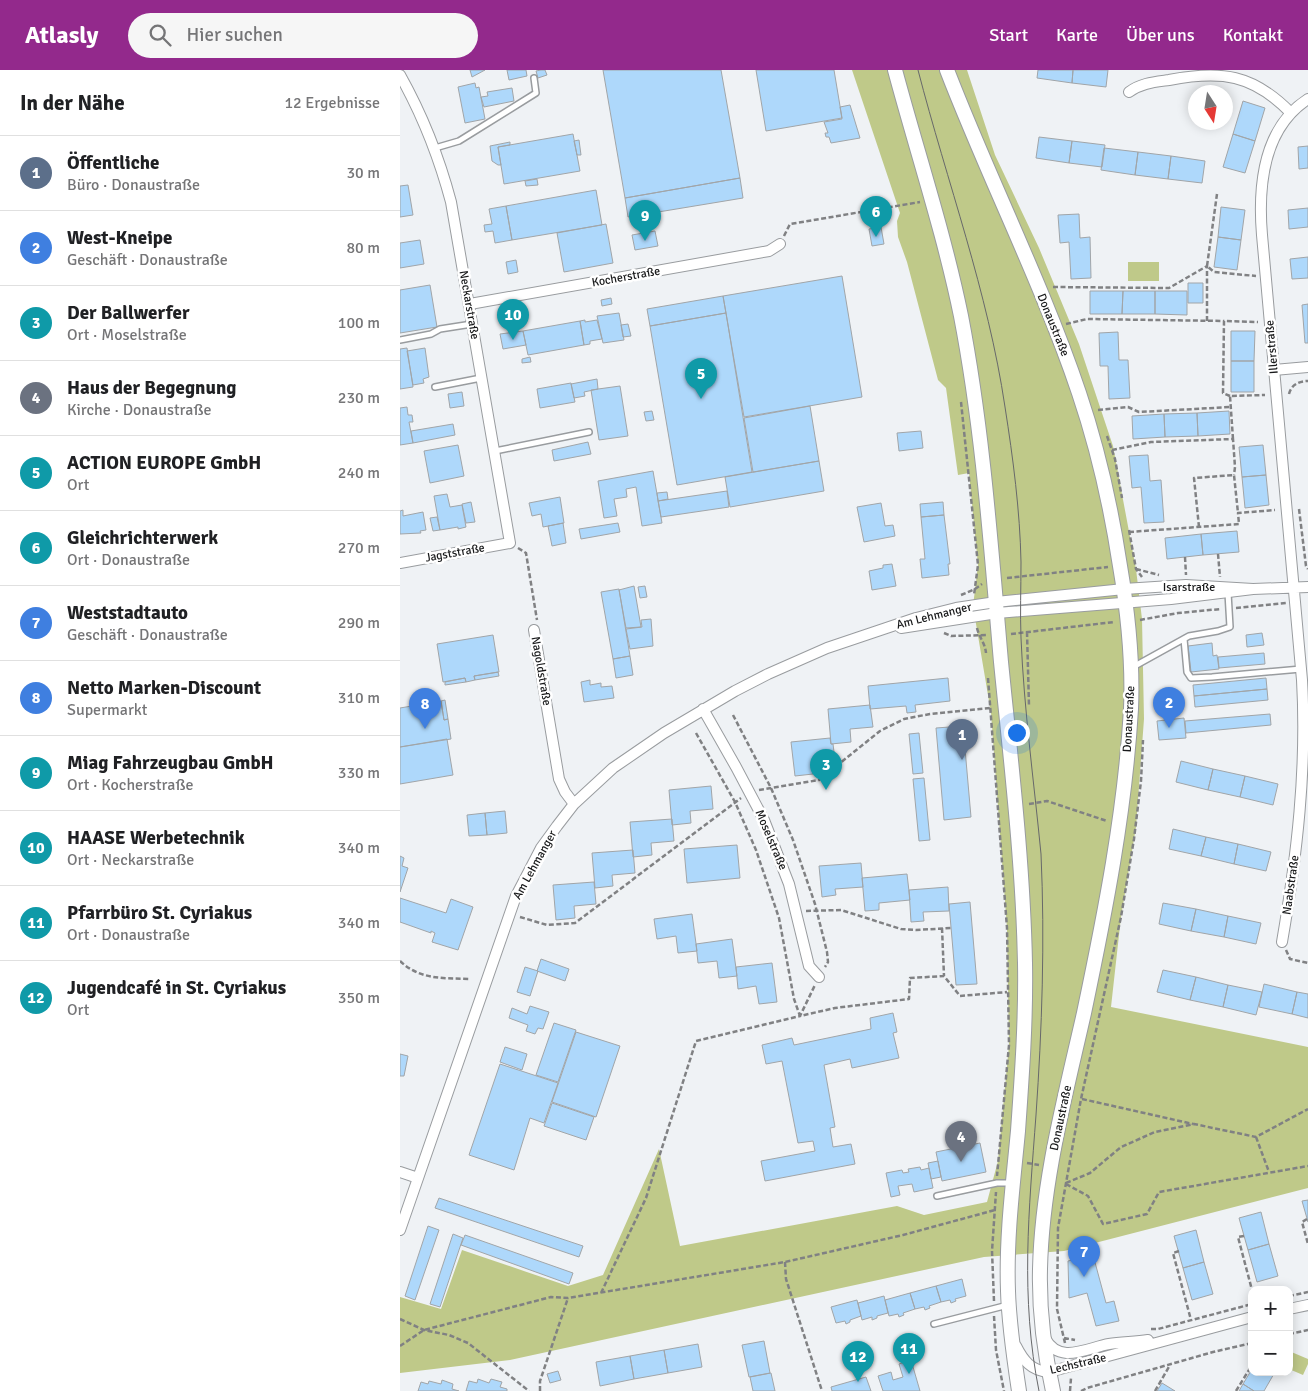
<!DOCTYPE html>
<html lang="de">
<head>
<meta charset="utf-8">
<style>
  :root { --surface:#fff; --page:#f6f6f6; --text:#202124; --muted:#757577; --line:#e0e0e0; --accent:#93298c }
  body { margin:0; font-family:Signika,sans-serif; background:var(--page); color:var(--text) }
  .controls { position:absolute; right:15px; bottom:15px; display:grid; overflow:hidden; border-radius:10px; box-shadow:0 2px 12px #0003 }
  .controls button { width:45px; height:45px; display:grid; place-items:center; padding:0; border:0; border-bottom:1px solid var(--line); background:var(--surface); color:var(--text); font:25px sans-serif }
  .compass { position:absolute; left:788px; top:15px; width:45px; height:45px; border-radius:50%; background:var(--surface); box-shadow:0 2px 12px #0003; rotate:168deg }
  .you { position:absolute; left:616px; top:662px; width:18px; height:18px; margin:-12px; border:4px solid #fff; border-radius:50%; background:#1a73e8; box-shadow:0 0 0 8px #1a73e833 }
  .badge { display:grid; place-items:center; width:32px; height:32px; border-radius:50%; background:var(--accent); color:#fff; font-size:16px; font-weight:700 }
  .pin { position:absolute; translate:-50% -41px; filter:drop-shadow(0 1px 2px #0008) }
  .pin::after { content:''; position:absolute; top:26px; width:18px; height:15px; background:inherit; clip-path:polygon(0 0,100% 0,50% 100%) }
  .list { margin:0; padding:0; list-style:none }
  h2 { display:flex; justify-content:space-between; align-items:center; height:65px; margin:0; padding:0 20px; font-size:21px }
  h2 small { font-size:16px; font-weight:400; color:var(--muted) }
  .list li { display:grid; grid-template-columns:32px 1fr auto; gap:15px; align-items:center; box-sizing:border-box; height:75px; padding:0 20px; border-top:1px solid var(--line) }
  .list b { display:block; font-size:19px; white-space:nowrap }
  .list p { margin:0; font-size:16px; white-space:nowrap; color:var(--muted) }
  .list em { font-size:16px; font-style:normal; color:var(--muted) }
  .icon { flex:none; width:28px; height:28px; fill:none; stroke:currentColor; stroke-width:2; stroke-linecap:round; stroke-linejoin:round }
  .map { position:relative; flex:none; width:908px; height:1321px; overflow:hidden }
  header { display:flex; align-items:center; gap:30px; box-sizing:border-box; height:70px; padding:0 25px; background:var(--accent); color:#fff }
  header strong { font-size:24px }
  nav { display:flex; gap:28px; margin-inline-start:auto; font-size:18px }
  .search { width:350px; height:45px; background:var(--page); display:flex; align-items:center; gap:12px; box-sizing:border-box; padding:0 18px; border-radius:28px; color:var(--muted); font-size:19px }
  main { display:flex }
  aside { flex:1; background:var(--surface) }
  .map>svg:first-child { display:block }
</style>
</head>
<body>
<header>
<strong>Atlasly</strong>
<div class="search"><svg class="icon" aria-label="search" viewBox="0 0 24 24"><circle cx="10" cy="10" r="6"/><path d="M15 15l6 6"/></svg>Hier suchen</div>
<nav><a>Start</a><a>Karte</a><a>Über uns</a><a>Kontakt</a></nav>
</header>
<main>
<aside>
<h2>In der Nähe<small>12 Ergebnisse</small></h2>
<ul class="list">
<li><span class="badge" style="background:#5c6f8a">1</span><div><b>Öffentliche</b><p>Büro · Donaustraße</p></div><em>30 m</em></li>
<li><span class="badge" style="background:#3f7fe0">2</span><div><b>West-Kneipe</b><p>Geschäft · Donaustraße</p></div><em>80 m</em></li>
<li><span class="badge" style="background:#0f9aa8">3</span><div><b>Der Ballwerfer</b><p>Ort · Moselstraße</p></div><em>100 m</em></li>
<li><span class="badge" style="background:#6b7280">4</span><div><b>Haus der Begegnung</b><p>Kirche · Donaustraße</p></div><em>230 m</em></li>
<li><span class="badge" style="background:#0f9aa8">5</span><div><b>ACTION EUROPE GmbH</b><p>Ort</p></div><em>240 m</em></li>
<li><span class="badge" style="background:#0f9aa8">6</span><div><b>Gleichrichterwerk</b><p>Ort · Donaustraße</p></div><em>270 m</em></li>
<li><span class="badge" style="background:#3f7fe0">7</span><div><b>Weststadtauto</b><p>Geschäft · Donaustraße</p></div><em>290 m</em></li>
<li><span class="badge" style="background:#3f7fe0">8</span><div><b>Netto Marken-Discount</b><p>Supermarkt</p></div><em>310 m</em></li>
<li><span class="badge" style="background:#0f9aa8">9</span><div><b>Miag Fahrzeugbau GmbH</b><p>Ort · Kocherstraße</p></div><em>330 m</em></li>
<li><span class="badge" style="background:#0f9aa8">10</span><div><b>HAASE Werbetechnik</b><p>Ort · Neckarstraße</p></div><em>340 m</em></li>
<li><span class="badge" style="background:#0f9aa8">11</span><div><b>Pfarrbüro St. Cyriakus</b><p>Ort · Donaustraße</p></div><em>340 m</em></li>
<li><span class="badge" style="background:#0f9aa8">12</span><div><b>Jugendcafé in St. Cyriakus</b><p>Ort</p></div><em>350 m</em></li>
</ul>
</aside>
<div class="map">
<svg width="908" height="1321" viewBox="0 0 908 1321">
  <rect width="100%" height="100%" fill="#eff2f5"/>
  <path fill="#bfc989" d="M452,0H567L595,85L639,178L679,274L713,376L736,499L742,549L744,649L736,757L721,847L711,937L908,977V1118L664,1181L584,1187L110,1290L0,1303V1227L41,1239L62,1180L168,1216L203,1205L259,1079L280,1176L497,1136L524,1145L587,1132L598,1091L609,975L607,858L591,643L573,536L578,495L569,403L558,405L546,318L538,310L507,192L498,167L497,151L500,143Z
    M728,192H759V211H728Z
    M889,1281L908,1289V1294L903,1305L889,1299Z"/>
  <path fill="#aed8fb" stroke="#a1a5a8" d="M70,0H85L72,7Z
    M107,0H126L127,6L109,10Z
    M141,0H145L147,5L138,8L136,1Z
    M203,0H321L340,108L225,128Z
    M356,0H434L442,48L366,61Z
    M638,0H673L672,13L637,8Z
    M673,0H708L706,17L672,13Z
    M75,13L76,18L79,17L85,49L65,53L58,17Z
    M112,18L114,31L84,37L81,27L88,26L87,22Z
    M843,31L865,38L855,71L833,64Z
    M450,35L460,68L431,73L429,67H426L425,63H428L424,52L442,49L440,37Z
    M173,64L180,101L104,114L98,77Z
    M833,64L855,71L845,103L823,97Z
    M639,67L672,71L669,93L636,88Z
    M179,70L181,85H177L174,71Z
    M672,71L705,75L702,97L669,93Z
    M110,72V75L98,77L101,95H98L92,91L90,76Z
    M908,76V98L899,99L898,77Z
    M704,78L738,82L735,105L701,100Z
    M738,82L771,86L768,109L735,105Z
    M771,86L805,91L802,113L768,109Z
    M340,108L343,128L228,147L225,128Z
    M137,109L138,115L126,116L125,111Z
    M8,115L13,145L0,147V116Z
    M196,120L202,155L112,170L106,136Z
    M106,136L112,170L95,173L93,161L85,162L84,155L92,154L89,139Z
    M821,137L845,140L841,170L818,167Z
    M908,138V157L889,159L888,140Z
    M679,144L680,168L690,167L691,208L671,209L669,172L660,173L658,145Z
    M206,154L213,193L164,202L157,163Z
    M481,157L484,174L472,176L469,159Z
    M255,161L258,176L235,180L232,165Z
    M818,167L841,170L837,200L814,197Z
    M20,170L24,194L0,198V173Z
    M908,187V208L892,209L890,189Z
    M116,190L118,202L108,204L106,192Z
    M442,206L462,327L344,347L323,226Z
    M788,213H803V233H788Z
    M30,215L37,257L0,263V220Z
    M690,221H723L722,244H690Z
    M723,221H755V244H722Z
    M755,221H787V245L755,244Z
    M323,226L326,243L250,256L247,239Z
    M211,228L212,234L202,236L201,230Z
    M908,234V273H905L902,235Z
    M219,243L224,270L203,273L197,246Z
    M326,243L352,402L277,415L250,256Z
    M185,250V252L197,250L202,269L190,271V274L184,275L180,251Z
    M180,251L184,275L128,285L123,261Z
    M228,254L231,266L223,267L221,255Z
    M123,261L126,275L103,279L100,264Z
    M831,261H855L854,291H831Z
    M718,262L719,290H728L730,328L709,329L708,296H700L699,263Z
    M7,278L13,317L0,319V279Z
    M25,278L29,307L23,309L24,313L13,315L7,281Z
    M130,287L131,292L122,293V289Z
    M831,291H854V322H831Z
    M197,309L198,319L184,322L185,326L174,328L171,314Z
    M171,313L175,332L140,338L137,319Z
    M220,316L228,366L199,370L191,320Z
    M62,322L64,336L50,338L48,324Z
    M410,336L419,391L353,402L344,348Z
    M7,337L8,345H12L13,352H9L13,373L0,375V338Z
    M252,341L254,350L246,351L244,342Z
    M829,341L830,364L798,366L797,343Z
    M797,343L798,366L765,367L764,344Z
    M764,344L765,367L733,369L732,346Z
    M53,354L55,365L13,373L11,361Z
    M521,361L523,378L499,381L497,363Z
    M188,372L191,384L154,391L152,380Z
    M58,375L64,406L30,413L24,381Z
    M863,375L866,405L842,407L839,377Z
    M748,385L750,411L761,410L764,452L744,453L741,417L732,418L729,386Z
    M419,391L424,421L330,437L325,407Z
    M253,401L262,453L242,456L236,417L226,419L227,427L214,429L217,446L204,448L198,411Z
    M866,405L869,435L845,438L842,407Z
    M327,421L329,437L261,447L258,431Z
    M267,422L268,429L258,431L257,423Z
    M47,424L50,437L62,435L66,457L58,459V457L40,460L34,426Z
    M160,427L164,453L143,457L141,444L132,446L129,433Z
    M71,432L75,452L66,453L62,434Z
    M543,432L544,445L521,447L520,434Z
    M481,433L485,456L493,455L495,466L464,472L457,437Z
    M3,440V446L23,442L26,460L20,461L21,463L0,464V441Z
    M544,445L550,494H548L549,505L522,508L520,489H525L521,447Z
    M37,447L40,460L33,461L30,448Z
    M163,453L166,473L152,476L148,456Z
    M218,453L220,462L181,469L179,459Z
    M837,461L839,482L803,485L801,464Z
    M801,464L803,485L767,489L765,468Z
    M492,494L496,516L472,520L469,501L483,498V495Z
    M234,516L241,557L226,558L219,520Z
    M245,516L247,527L240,528L238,517Z
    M219,519L230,586L213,589L201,522Z
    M251,549L253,576L230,579L226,559L242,557L241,550Z
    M862,563L864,575L847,577L846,565Z
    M93,565L99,602L74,606L75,610L66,612L65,608L43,612L37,574Z
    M812,573L813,586L817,585L819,599L791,602L788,576Z
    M864,583L865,594L819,598L818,587Z
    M230,586L233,605L216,608L213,589Z
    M98,602L99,606L75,610L74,606Z
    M65,608L66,612L45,615V612Z
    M548,608L550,631L515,635L516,642L507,643L506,636L470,639L468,616Z
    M866,608L867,619L794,626L793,615Z
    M190,610V615L201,613V617L212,616L214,628L184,632L181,612Z
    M867,619L868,630L795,637L794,626Z
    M45,630L48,649L44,650L41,631Z
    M41,631L44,650L48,649L51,669L0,677V638Z
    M470,635L473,657L450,659L451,672L431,674L428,639Z
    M870,644L871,655L786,663L785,651Z
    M784,648L786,668L759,670L757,651Z
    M563,656L571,747L544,750L536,658Z
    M519,663L523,703L513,704L509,664Z
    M430,668L431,674H433L435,690L412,692L413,704L395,706L391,672Z
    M47,669L53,705L0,714V677Z
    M781,691L813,699L808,720L776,712Z
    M813,699L845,706L840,727L808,720Z
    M845,706L878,714L873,735L840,727Z
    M524,708L530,770L519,771L513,709Z
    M311,716L313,739L290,741L291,753L272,755L269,720Z
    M105,741L107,763L87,765L85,743Z
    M85,743L87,765L69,766L67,745Z
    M272,749L274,771L251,773L252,785L233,787L230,752Z
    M773,759L806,767L801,786L769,779Z
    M806,767L838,774L834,794L801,786Z
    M838,774L871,782L866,801L834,794Z
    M337,775L340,808L287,813L284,779Z
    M233,780L235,803L212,805L213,816L195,818L192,783Z
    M0,786L4,788L2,796L8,798L0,822Z
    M461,793L463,817L435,819L436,825L422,827L419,796Z
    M507,804L510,830L479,833V840L465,841L462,808Z
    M194,812L196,834L174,836L175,848L156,850L153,815Z
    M548,817L549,841L523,842L524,851L511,852L509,820Z
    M0,828L46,843L51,829L73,837L58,880L32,872L35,863L31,861V863L0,852Z
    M570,832L577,914L556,915L549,834Z
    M763,833L796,839L791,861L759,854Z
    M796,839L828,846L824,867L791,861Z
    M292,844L297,881L278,883L276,866L257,869L254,849Z
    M828,846L861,853L856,874L824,867Z
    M332,869L337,906L319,908L317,891L298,893L296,874Z
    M141,889L169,899L165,911L137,901Z
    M372,893L377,932L359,934L356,916L338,919L336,897Z
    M125,897L138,901L130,926L117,922Z
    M763,900L796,907L790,930L757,922Z
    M796,907L828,915L823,937L790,930Z
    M864,914L897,922L892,944L859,937Z
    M828,915L862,922L856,945L823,937Z
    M897,922L908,924V948L892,944Z
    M130,936L149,942L143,959L138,958L135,964L126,961L128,955L109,948L112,938L127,944Z
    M493,943L497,962L493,963L499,988L452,998L450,989L424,995L435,1057L430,1058L433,1077L451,1074L455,1094L365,1111L361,1091L415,1081L413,1071L398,1073L382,991L366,994L362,975L392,968L394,975L471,959L470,948Z
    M154,953L176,960L158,1012L136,1005Z
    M176,962L220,976L196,1047L152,1032Z
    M105,977L127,984L122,1000L100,992Z
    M0,984L8,986L4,1006H0Z
    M100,994L158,1013L144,1053L130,1048L114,1100L69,1085Z
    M152,1033L194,1047L186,1070L144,1056Z
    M580,1073L586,1102L542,1111L536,1082Z
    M538,1091L541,1107L531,1109L528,1093Z
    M520,1097L521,1100L529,1098L533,1118L514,1122L512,1114L498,1116L500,1125L491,1127L486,1103L502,1100L503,1103L509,1102L508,1099Z
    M39,1128L183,1176L179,1187L35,1138Z
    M908,1130V1152L902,1131Z
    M861,1142L869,1174L848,1180L839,1148Z
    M28,1156L39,1160L15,1230L5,1226Z
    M796,1160L804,1192L783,1198L774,1166Z
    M53,1164L63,1168L40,1237L30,1234Z
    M65,1165L173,1203L169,1214L61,1175Z
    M869,1174L878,1206L857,1212L848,1180Z
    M693,1185L706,1233L714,1231L719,1251L696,1256L687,1223L669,1228L668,1191Z
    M804,1192L813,1224L792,1230L783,1198Z
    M562,1209L566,1226L555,1229L556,1231L551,1233L550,1230L541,1232L536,1216Z
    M536,1216L541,1232L529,1236L530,1238L525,1240L524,1237L515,1239L510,1223Z
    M510,1223L515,1239L503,1243L504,1245L499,1247L498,1244L489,1246L485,1230Z
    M484,1226L488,1243L477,1246V1248L472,1250V1247L462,1250L458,1233Z
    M457,1230L461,1246L450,1250V1252L446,1254L445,1251L436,1253L431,1237Z
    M364,1271L370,1303L349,1307L342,1275Z
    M298,1274L302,1297L268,1303L264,1280Z
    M264,1280L268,1303L234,1309L230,1286Z
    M230,1286L234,1309L200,1316L196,1292Z
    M511,1290L520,1321H483L478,1306L491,1302L493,1310L503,1307L499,1294Z
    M852,1299V1302H875L864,1321H854L843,1314Z
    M158,1301L161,1310L150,1313L147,1304Z
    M371,1303L375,1321H353L350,1307Z
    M466,1307L471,1321H432L431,1317Z
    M78,1309L89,1313L91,1309L102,1312L100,1317L107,1319V1321H66L69,1311L77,1313Z
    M42,1310L53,1314L52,1319L59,1321H18L21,1312L28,1314L29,1311L41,1314Z
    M762,1313L775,1321H757Z
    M843,1314L854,1321H839Z"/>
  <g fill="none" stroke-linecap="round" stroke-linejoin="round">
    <g stroke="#999c9f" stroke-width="8">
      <path id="lane" d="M35,78L59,71L136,23L134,8
        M0,270L31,264L40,259L72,254
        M35,317L81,308
        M95,381L189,362
        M784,569L787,602L791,608L812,607L901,599
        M733,597L789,566L818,561L830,557L828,523
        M537,1126L597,1113H612
        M534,1254L608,1235"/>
    </g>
    <g stroke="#999c9f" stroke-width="12">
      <path id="street" d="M0,5C23,46 39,87 51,132L110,473L0,493
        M729,22C741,13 755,12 769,10C821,0 853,4 891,43
        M70,234L369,181L380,174
        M874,300L908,297
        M501,558L597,543L771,529L853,519L908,517
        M134,560L159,709L165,722L174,734
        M303,639L336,697L364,750L389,814L409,896L419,907
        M882,872C897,785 907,699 902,610L862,165C858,117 863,58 908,29
        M0,1102L18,1108
        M0,1160L116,826L141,778L157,756L174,734L213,698L264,663L335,621L368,604L427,578L516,548L556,538L596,532L724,519L786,515L853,519
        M889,1239L908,1235
        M645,1268C659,1295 687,1278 709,1274C721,1272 735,1272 748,1270
        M616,1276C623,1290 631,1301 649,1302L852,1247"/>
    </g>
    <g stroke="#999c9f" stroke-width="16">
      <path id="secondary" d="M495,0C517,82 544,163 561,246C583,360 591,477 601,592C611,692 623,793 625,893C626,949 622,1005 618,1061C613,1114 606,1168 608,1221C609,1255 614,1288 619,1321
        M547,0C589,109 642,213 679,323C698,379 711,437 720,496C728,543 733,591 731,639C725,742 705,843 684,943C665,1027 642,1112 640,1199C639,1240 644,1281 653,1321"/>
    </g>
    <path stroke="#808183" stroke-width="2.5" stroke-dasharray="5 2.5" stroke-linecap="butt" d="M817,124L807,196L814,202L856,206
      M384,166L390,154L520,132
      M653,217L769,218L807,196V251
      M666,254L687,249L824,251
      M889,324C891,315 899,311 908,311
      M830,326L823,323L824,251L858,252
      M561,332L578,495L574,525
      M698,340L728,337L739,342L831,337
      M707,366L715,389L722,428
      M833,369L830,326L865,325
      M712,380L751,372L833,369L835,397L834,405
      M899,439L906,496L908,499
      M799,457L794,408L834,405L838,443
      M729,460L736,499L742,507
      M729,462L839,454L838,443L875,440
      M118,478L126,483L137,550
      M818,484L820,507
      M785,487L786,505
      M736,499L759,505
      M607,508L708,497
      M561,525L575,519L582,514
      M836,538L886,533
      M740,550L778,543L821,539
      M577,558C579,567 585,573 586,583
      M627,562L629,636
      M544,563L551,566L588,565
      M611,564L714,552
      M588,608L607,858L609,975L597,1106
      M333,645L371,718L393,770L415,834L427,882L428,892L425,897
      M296,663L335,732L356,780L379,848L394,929L400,946L435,938L509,929L510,908L544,906L560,926L607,922
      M359,720L419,710L480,661L504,649L530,644L591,638
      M629,734L647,731L707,751
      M406,841L441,840L501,859L516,860L551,858
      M120,847L147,855L175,853L341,728
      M542,858L544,906
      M886,880L890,889L908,893
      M0,891C20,910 43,908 69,909
      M682,1029L793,1054
      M856,1067L869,1102
      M627,1093L639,1095
      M666,1113L690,1103L721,1077L755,1062L794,1054L856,1067L908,1039
      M666,1114L688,1126L703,1154L747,1144L759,1122L908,1096
      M907,1149L902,1152L908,1174
      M844,1166L838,1167L852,1220
      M779,1181L773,1183L791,1250
      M385,1192L386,1209L422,1321
      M201,1223L246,1128L296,971L400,946L415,915
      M889,1226L908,1222
      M594,1231L592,1181L596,1122
      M594,1246L596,1280L604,1321
      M0,1249L24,1260L49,1265L68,1273L129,1321
      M751,1259H758L852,1234
      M889,1264L908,1260
      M664,1268L675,1270
      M665,1273L657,1239L658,1158L681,1029L721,847L734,769L741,711L743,670
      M0,1276L24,1260L151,1227L168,1228L385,1192L503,1165L595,1140
      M140,1321V1311L168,1228
      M670,1321L671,1308
      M681,1321L687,1318L813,1282L852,1273
      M755,1321L770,1295
      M836,1321L852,1295"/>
    <use href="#lane" stroke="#fff" stroke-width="5"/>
    <use href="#street" stroke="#fff" stroke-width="10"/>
    <use href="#secondary" stroke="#fff" stroke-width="14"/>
    <path stroke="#67686a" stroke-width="1" d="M518,0C547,112 588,222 605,337C613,388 620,441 621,492C621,518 620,543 621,568C624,640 634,712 641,784C645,871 642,959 636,1045C629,1140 620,1227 639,1321"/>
  </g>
  <g text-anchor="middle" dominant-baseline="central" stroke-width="5" stroke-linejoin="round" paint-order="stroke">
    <g font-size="12" fill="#191a1b" stroke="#fff">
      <text transform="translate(226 207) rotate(-10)">Kocherstraße</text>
      <text transform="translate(69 235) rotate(80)">Neckarstraße</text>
      <text transform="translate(653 255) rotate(68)">Donaustraße</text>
      <text transform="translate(872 277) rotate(-95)">Illerstraße</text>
      <text transform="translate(55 483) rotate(-10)">Jagststraße</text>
      <text x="789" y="517">Isarstraße</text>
      <text transform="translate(534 546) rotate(-14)">Am Lehmanger</text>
      <text transform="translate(141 601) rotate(80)">Nagoldstraße</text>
      <text transform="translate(729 649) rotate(-87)">Donaustraße</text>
      <text transform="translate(371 770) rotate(67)">Moselstraße</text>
      <text transform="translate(135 795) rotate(-61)">Am Lehmanger</text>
      <text transform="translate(891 815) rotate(-82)">Naabstraße</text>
      <text transform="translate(661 1048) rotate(-78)">Donaustraße</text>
      <text transform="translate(678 1294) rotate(-13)">Lechstraße</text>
    </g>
  </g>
</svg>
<div class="controls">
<button>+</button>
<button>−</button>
</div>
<svg class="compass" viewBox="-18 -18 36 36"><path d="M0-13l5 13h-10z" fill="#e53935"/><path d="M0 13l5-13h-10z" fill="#757577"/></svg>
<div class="you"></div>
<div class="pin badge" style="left:562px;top:690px;background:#5c6f8a">1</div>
<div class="pin badge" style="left:769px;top:658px;background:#3f7fe0">2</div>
<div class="pin badge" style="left:426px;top:720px;background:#0f9aa8">3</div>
<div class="pin badge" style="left:561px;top:1092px;background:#6b7280">4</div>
<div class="pin badge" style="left:301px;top:329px;background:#0f9aa8">5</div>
<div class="pin badge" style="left:476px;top:167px;background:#0f9aa8">6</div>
<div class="pin badge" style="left:684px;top:1207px;background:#3f7fe0">7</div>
<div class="pin badge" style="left:25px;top:659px;background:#3f7fe0">8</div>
<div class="pin badge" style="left:245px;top:171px;background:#0f9aa8">9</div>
<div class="pin badge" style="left:113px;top:270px;background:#0f9aa8">10</div>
<div class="pin badge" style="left:509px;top:1304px;background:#0f9aa8">11</div>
<div class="pin badge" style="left:458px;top:1312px;background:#0f9aa8">12</div>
</div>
</main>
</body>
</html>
